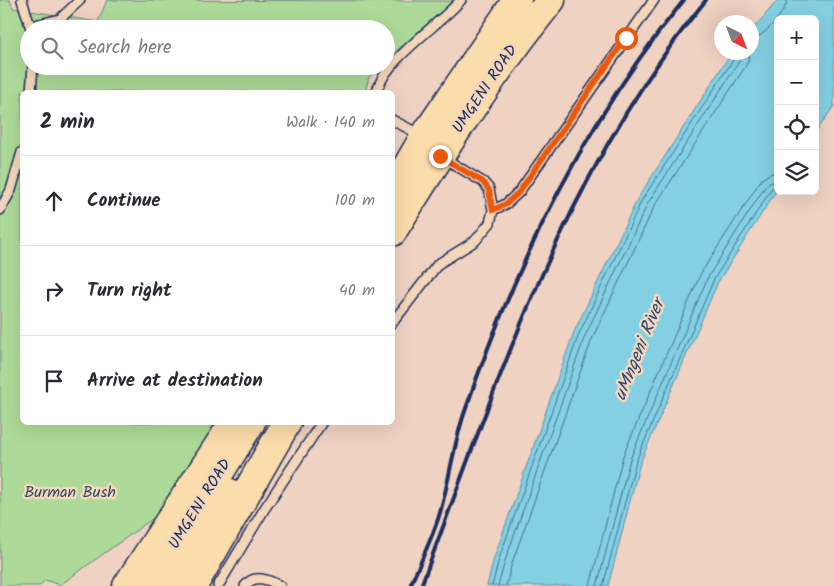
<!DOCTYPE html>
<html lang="en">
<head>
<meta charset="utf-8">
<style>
  :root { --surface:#fff; --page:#f2f2f3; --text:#2b2b33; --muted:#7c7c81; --line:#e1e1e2 }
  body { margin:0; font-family:Kalam,sans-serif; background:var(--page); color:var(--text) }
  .controls { position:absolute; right:15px; top:15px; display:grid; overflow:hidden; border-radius:8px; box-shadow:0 5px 20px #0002 }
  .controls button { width:45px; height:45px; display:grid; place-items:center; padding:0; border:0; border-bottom:1px solid var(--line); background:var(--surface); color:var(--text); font:25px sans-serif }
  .compass { position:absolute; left:714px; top:15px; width:45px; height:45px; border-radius:50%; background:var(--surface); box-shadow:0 5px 20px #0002; rotate:138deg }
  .stop { position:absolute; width:15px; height:15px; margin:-11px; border:4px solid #ea580c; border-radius:50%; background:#fff }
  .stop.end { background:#ea580c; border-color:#fff; box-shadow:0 1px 5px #0008 }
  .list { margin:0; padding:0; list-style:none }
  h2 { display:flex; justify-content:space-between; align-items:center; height:65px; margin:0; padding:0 20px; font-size:21px }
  h2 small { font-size:16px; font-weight:400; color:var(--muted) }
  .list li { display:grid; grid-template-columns:32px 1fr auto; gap:15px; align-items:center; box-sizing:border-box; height:90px; padding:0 20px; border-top:1px solid var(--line) }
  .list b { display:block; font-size:19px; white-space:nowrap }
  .list em { font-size:16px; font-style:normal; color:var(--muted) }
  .icon { flex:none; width:28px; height:28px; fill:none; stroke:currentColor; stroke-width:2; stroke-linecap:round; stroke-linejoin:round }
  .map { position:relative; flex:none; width:834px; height:586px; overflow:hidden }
  .search { position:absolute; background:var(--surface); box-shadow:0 5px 20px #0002; left:20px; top:20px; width:375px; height:55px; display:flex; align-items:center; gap:12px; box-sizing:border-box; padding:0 18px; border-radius:28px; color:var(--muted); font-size:19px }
  .panel { position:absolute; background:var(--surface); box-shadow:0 5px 20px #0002; left:20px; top:90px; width:375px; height:335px; border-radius:8px }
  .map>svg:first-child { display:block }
</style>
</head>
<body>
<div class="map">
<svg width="834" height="586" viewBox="0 0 834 586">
  <rect width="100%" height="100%" fill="#f0d2c3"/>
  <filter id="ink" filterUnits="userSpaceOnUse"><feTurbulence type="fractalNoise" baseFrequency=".02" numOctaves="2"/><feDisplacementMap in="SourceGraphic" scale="10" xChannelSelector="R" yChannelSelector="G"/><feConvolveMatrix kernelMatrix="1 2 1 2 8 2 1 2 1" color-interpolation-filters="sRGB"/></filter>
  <g filter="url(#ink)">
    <path fill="#adda98" stroke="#64847b" d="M0,0H10L13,8L98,22L107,0L452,1L414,40L386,61V29H29V66H381L369,77L365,92H22V422L220,423L159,514L60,585L45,580L40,586H0Z"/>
    <path fill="#83d0e2" stroke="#5990ad" d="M778,0H834V106L815,133V19H778V188L718,282L640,463L608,586H487L494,558L574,332L638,198L726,61L733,53L752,52V30Z"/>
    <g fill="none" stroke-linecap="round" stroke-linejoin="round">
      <path stroke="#456f93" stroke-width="1" d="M752,39C762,39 787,11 787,0
        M492,586L499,559L579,334L642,200L735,57L736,52
        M498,586L505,561L585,336L648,203L740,60L742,52
        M506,586L512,563L592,339L654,207L747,64L750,52
        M590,586L623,456L701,273L761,180L769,174L778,172
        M597,586L630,459L708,277L766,185L778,179
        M603,586L636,461L714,279L772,188L778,186"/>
      <g stroke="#1b2f5e" stroke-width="12">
        <path id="lane" d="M22,0L31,29
          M31,26L60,19L80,0
          M31,92L33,66
          M377,92C383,61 439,25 461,0
          M392,120L421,135
          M0,210L11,190L22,152
          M493,210L506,204L519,192L654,0
          M392,323L438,264L475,241L490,223L493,210L489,189L483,182L442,157
          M218,586L265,508L322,422
          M245,586C254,573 269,580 280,586"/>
      </g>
      <g stroke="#1b2f5e" stroke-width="31">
        <path id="primary" d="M149,586L251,422
          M174,586L230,493"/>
      </g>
      <g stroke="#1b2f5e" stroke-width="31">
        <path id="highway" d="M392,193L424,137L517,0
          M392,232C441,153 492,73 551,0
          M127,586L234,422
          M193,586L287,422"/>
      </g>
      <use href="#lane" stroke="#f4d7ba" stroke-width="9"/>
      <use href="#primary" stroke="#fbdcab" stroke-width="28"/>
      <use href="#highway" stroke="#fbdcab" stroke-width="28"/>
      <path stroke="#1b2f5e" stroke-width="4" d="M410,586C420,563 431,541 439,516C449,483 453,447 464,414C515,265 584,122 684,0
        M421,586C498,382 565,171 706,0"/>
    </g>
  </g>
  <g fill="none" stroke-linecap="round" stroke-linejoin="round" filter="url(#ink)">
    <path stroke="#ea580c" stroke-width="6" d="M440,156L483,182L489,190L493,210L506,204L519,192L626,38"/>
  </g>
  <g text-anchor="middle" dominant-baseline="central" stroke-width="5" stroke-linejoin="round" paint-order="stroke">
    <g font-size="16" fill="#1b2f5e" stroke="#f4d7ba">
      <text transform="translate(485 89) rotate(-56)">UMGENI ROAD</text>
      <text transform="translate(200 504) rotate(-58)">UMGENI ROAD</text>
    </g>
    <g font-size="16" fill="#314967" stroke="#f4d7ba">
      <text x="70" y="492">Burman Bush</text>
    </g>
    <g font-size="18" font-style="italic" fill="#2b4772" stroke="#f4d7ba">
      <text transform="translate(640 350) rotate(-68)">uMngeni River</text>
    </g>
  </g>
</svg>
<div class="controls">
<button>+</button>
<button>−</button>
<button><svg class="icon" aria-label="locate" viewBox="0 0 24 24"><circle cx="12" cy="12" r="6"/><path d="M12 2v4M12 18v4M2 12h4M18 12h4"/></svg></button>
<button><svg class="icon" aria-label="layers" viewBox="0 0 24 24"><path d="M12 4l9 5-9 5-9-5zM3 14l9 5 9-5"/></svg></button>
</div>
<svg class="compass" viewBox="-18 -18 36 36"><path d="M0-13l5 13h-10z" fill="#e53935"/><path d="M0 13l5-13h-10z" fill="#7c7c81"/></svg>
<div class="stop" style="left:626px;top:38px"></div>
<div class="stop end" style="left:440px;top:156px"></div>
<div class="search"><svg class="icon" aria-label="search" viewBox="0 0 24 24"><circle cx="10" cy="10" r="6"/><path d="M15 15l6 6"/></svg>Search here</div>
<section class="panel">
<h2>2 min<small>Walk · 140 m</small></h2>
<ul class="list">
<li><svg class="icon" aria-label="ahead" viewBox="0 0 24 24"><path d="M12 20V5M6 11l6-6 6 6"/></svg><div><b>Continue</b></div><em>100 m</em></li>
<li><svg class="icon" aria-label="right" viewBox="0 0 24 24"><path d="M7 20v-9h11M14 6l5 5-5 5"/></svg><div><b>Turn right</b></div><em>40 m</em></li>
<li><svg class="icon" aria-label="arrive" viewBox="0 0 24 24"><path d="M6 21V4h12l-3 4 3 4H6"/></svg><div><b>Arrive at destination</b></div></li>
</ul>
</section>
</div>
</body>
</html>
